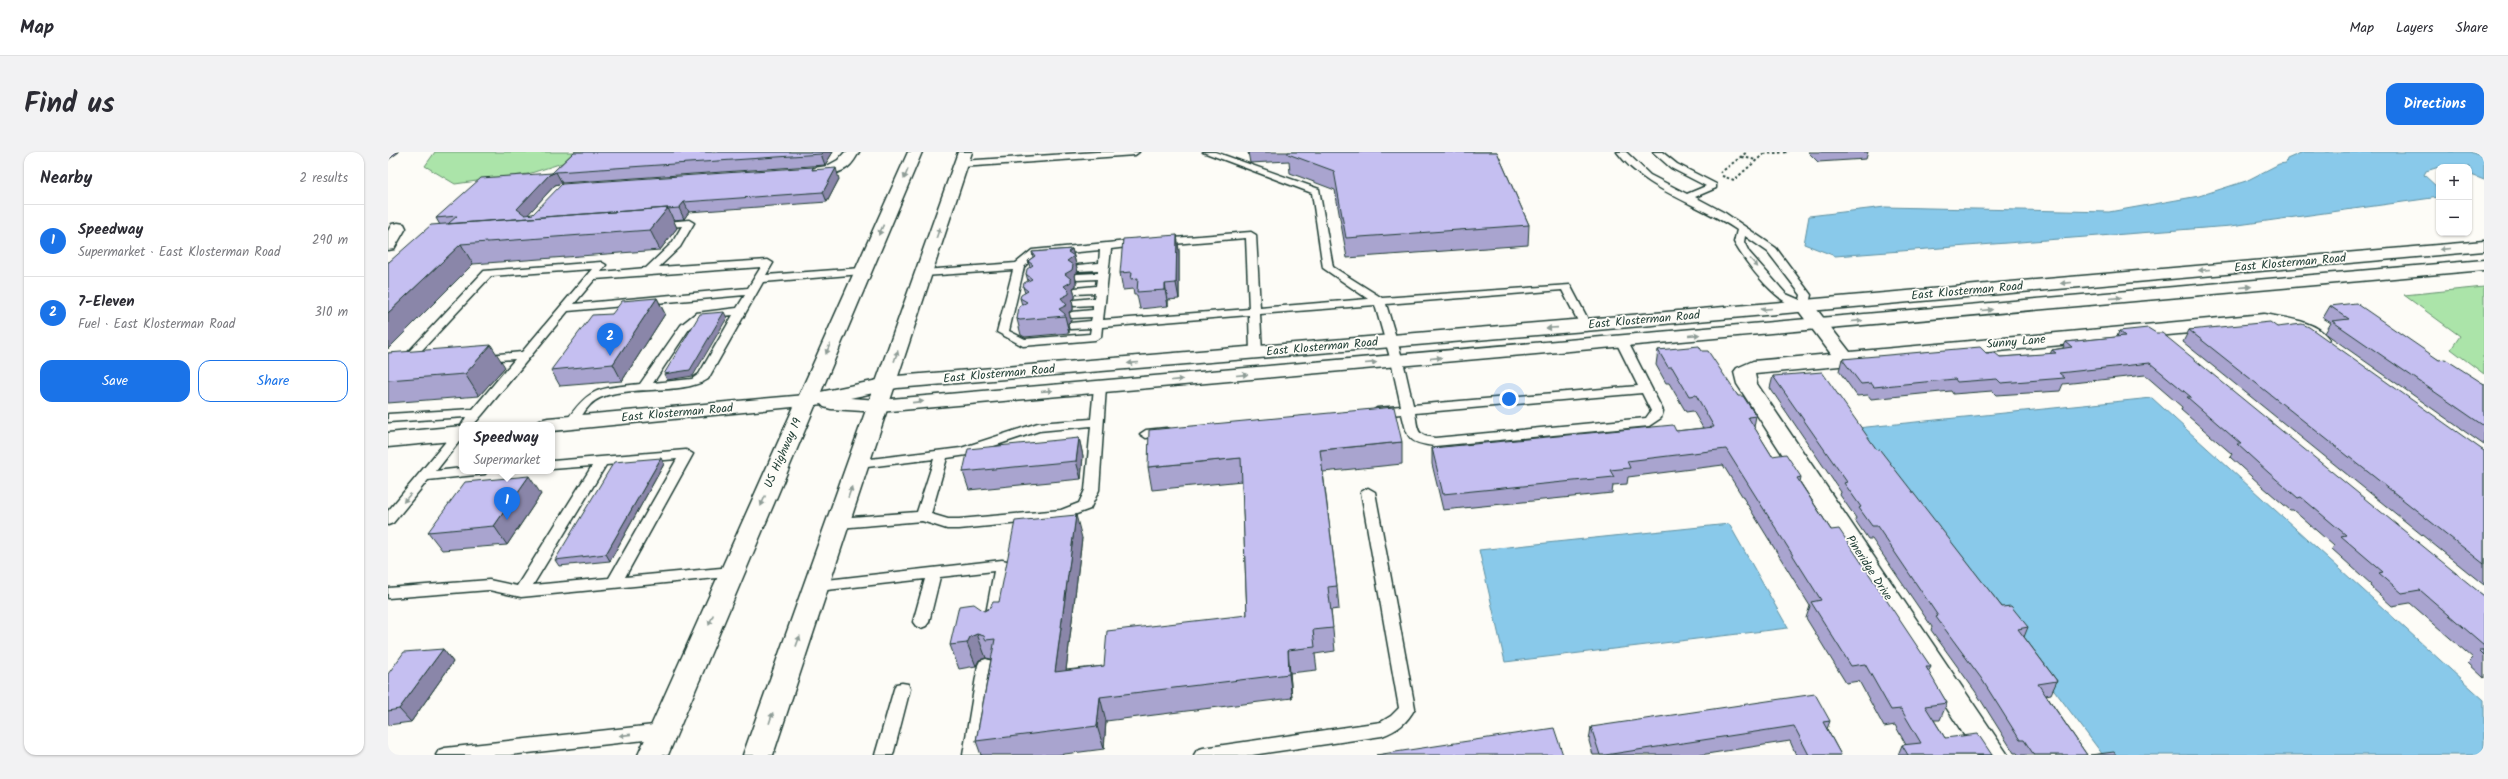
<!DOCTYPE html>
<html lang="en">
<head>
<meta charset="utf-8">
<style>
  :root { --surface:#fff; --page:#f2f2f3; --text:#2b2b33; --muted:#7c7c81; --line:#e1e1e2; --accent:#1a73e8 }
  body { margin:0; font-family:Kalam,sans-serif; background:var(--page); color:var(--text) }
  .controls { position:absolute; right:12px; top:12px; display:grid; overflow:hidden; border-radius:8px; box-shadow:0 1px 3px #0004 }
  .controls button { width:36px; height:36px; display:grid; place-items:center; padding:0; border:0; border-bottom:1px solid var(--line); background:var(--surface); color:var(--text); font:20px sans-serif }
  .you { position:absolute; left:1121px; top:247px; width:14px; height:14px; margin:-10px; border:3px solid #fff; border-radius:50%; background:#1a73e8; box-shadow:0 0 0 6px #1a73e833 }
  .badge { display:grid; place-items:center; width:26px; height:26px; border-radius:50%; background:var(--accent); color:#fff; font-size:13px; font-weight:700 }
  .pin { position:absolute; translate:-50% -33px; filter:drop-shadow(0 1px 2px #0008) }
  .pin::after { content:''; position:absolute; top:21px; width:14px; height:12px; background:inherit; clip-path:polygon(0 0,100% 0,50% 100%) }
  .popup { position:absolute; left:71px; top:270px; width:96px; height:52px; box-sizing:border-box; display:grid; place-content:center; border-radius:8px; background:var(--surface); filter:drop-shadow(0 1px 3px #0005); font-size:13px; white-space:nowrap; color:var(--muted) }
  .popup b { font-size:15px; color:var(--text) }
  .popup::after { content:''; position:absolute; left:50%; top:100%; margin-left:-8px; border:8px solid transparent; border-top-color:var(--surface) }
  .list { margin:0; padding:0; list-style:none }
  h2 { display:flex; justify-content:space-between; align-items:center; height:52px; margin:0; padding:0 16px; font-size:17px }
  h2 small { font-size:13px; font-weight:400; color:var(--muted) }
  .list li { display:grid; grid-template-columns:26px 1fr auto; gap:12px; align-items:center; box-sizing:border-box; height:72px; padding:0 16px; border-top:1px solid var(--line) }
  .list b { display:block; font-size:15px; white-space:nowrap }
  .list p { margin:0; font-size:13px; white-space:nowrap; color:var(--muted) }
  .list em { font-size:13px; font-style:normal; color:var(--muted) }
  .actions { display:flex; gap:8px; padding:12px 16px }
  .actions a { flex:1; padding:9px 0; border:1px solid var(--accent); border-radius:12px; text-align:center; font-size:14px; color:var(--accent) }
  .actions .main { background:var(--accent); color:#fff }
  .map { position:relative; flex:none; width:2096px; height:603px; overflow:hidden; border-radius:12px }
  header { display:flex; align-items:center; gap:24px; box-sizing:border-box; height:56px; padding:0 20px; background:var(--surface); border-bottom:1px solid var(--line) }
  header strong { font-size:19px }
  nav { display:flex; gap:22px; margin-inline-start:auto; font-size:14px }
  .intro { display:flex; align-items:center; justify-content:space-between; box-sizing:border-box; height:96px; padding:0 24px }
  h1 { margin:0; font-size:28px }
  .button { padding:10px 18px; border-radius:12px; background:var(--accent); color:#fff; font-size:14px; font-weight:700 }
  main { display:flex; gap:24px; padding:0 24px }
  aside { flex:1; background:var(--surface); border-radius:12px; box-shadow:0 1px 3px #0004 }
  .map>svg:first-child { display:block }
</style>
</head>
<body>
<header>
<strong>Map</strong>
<nav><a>Map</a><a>Layers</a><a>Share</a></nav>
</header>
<div class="intro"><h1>Find us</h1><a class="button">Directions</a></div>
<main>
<aside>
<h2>Nearby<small>2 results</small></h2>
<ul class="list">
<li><span class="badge">1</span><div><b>Speedway</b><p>Supermarket · East Klosterman Road</p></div><em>290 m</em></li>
<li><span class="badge">2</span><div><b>7-Eleven</b><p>Fuel · East Klosterman Road</p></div><em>310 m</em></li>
</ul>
<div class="actions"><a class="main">Save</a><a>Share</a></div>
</aside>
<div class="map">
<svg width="2096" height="603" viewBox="0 0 2096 603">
  <rect width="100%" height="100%" fill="#fdfcf7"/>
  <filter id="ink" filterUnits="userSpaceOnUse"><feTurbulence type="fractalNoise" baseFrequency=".025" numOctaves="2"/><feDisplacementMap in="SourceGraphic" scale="8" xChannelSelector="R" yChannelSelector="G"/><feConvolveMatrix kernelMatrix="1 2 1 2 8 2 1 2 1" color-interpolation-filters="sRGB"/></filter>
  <g filter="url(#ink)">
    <path fill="#abe4a9" stroke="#65906e" d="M47,0H197L190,6L140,22L67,32L37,14Z
      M2096,135V222L2063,197L2072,184L2016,143Z"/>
    <path fill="#89c9ea" stroke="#5f91a1" d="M1915,0H2082L2096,5V28L2081,22V15H2051L2038,19L2036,23L2049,35L2051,45L1843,74L1447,104L1416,92L1421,64L1497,55L1721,60L1811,44L1858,29L1891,12L1898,11L1899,7Z
      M1764,246L2096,548V603H1715L1469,276Z
      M1341,372L1400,476L1117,510L1091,398Z"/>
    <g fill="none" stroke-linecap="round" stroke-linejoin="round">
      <g stroke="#1f3d34" stroke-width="3">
        <path id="lane" d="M709,0H751L747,3L573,15L569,12L573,9Z
          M815,0H827L931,37L945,115L994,146L1182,133L1203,173L1201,175H1193L1174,138L998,152L1015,209L1025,253L1250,234L1228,190L1234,187L1240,190L1275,259L1273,266L1261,274L1047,294C1020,291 1020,287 1014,262L989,264L983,260L989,256L1013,254L1003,209L987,153L872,162L874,201L868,204L862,201L861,163L714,175L713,185L707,188L635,194L609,180L625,118L536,124L531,121L536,118L628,111L644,98L751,88L756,91L755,93L723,97L715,168L861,157L858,86L773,93L768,90L773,87L863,80L868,83L872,156L980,147L935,116L924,41ZM712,98L711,111L690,113L685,116L690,119L710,118V121L689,122L684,125L689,128L709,127L708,134L687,136L682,139L687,142L707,141L706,146L686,148L681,151L686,154L705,153V158L684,160L678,163L684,166L704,165L703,169L682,171L676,174L682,177L703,176L702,182L637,187L621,179L636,115L647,104ZM1254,241L1263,259L1258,266L1047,286C1028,284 1030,278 1027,261Z
          M1229,0H1238L1262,23L1299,42L1318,34L1283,16L1265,0H1274L1289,12L1328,32V36L1307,45L1337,61L1388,96L1423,143L1420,156C1395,162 1356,109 1346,90L1349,78C1310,51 1258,39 1229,0ZM1357,84L1380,100L1413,143L1412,148L1398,142L1361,100L1356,90Z
          M301,68L306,71L292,95L271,115L380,108L385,111L378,123L474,116L479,119L474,122L375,130L320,227C291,246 225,229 202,253C196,259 192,267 187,274L183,275L177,271C202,234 210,237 252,232L293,173L308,161L349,156L357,143L180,159L94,263L85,273H74V286L48,319L74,316V319H99L97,322L40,328L5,371L0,373V359L70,275L73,274L78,265L0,270V262L85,257L127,207L93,209L87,206L89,204L134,200L204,117L103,124L20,213H12L10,211L12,209L96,119L213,110L218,113L213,120L258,116L284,91L294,74L270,76L267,75V71ZM373,115L360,136L186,152L207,127ZM345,163L311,222L304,227L265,231L301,177L315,166Z
          M712,231L718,235L711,338L702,357L675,367L571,377H559L534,369L451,376L444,371L451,366L529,360L546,307L471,316L464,312L466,309L573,296L650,271L703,267L706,235ZM703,274L697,338L691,351L673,358L571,367H560L543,362L559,306L579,303L651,279Z
          M778,276L782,277L784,280L782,283L758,286L752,282L758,278Z
          M298,298L305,302L237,425L344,415L349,416L351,420L349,424L133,445L101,438L0,446V436L101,428L129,434L204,314L164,317V309ZM289,307L221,426L145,433L218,313Z
          M980,336L987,340L1027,556C1019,571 1010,578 994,584L864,603H806L809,598L815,596L993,570L1003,564L1011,556L973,340Z
          M614,408L619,409L621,413L613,467L610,471L605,473L600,471L597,467L606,419L552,425L541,470L538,474L533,476L528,474L525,470L537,427L430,439L425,438L423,434L425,430L430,429Z
          M598,507L604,509L606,513L593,603H575L590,513L592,509Z
          M514,531L520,532L522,537L505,603H487L506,537L508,532Z
          M275,572L281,574L283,579L281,584L275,586L122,603H48L51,598L57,596Z"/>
      </g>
      <g stroke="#1f3d34" stroke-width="3">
        <path id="street" d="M457,0H471C468,5 465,11 460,15C452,22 417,31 410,21L413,18L439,14L450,8Z
          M10,71L16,72L18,76L6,97L0,98V79L4,72Z
          M1416,148L1423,150L1462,200L1876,162C1896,166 1928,168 1941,187L1938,191L1931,193L1904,179L1876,174L1367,222L1369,232L1620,603H1589L1349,232L1346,220L1349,216L1365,209L1443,202L1407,154L1409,150Z
          M418,243L425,245L428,249L425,253L164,279V273H149L152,268L160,266Z
          M74,274V288L0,295V281Z"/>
      </g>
      <g stroke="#1f3d34" stroke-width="3">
        <path id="secondary" d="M2096,89V99L1197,179L509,236L462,246L491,248L2096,108V118L491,260L443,257L436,255L433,252L418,255L411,253L408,249L411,245L418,243L509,224L1197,167Z"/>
      </g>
      <g stroke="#1f3d34" stroke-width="3">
        <path id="highway" d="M520,0H534L280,603H250Z
          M570,0H584L385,603H355Z"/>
      </g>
      <path stroke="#1f3d34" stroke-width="2" stroke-dasharray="2.5 2.5" stroke-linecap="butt" d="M1376,2L1401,0
        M1354,5L1368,8
        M1332,21L1359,0
        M1334,24L1346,28L1378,0"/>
      <use href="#lane" fill="#fdfcf7" fill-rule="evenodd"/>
      <use href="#street" fill="#fdfcf7" fill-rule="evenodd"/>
      <use href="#secondary" fill="#fdfcf7" fill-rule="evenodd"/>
      <use href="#highway" fill="#fdfcf7" fill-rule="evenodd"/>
    </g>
    <path fill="#a9a4cf" stroke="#1f3d34" d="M186,0H445L437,13L174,31L167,33L139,63L426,17L451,27L439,50L301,60L296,67L285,68L289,76L272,98L85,112L0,197V110H1L52,73L48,66L164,21Z
      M860,0H1109L1141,73L1140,93L959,106L947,38L902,21L901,9L862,11Z
      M1420,0H1480L1478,7L1430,10Z
      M789,83L791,99V147L780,148V154L752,157L749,143H746L745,137L735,138L732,121Z
      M684,97L690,120L687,122L688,129V134L685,136L687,143V146L684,148L685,155V158L681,160L683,169L680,171L681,178V181L637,185L633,183L629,167L634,153L632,146L637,141L635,135L640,129L638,122L642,115L640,109L645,105L644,100Z
      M269,146L277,162L234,229L172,234L163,218L224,162Z
      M1942,154L2051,208L2096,232V293L1937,181L1943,171L1935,166Z
      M1889,175L2096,299V433L1795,190L1801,178Z
      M1731,179L2096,444V526L2080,511L2085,506L2022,451L2004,454L1982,434L1983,432L1944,397L1946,394L1905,358H1902L1874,334L1842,305L1844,302L1793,258L1794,255L1757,223L1675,232L1672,239L1608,243L1604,239L1565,242L1563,239L1483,247L1480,243L1469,244L1451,219L1454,207L1598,201L1612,205L1662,202L1664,198L1675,196L1678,190L1729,185Z
      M1270,198L1314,199L1350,244L1368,264L1366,275L1384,304L1413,325L1412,330L1443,378L1543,515L1540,520L1559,551L1552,568H1546L1557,586L1604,603H1510L1514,593H1518L1507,573L1496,575L1471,529L1458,531L1418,466L1422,454L1335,313L1240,325L1239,332L1225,333L1224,341L1055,358L1044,312V296L1288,279L1315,276L1305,259L1298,260L1281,231H1278L1268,213Z
      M0,201L117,215L91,244L0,251Z
      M1385,224L1489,298L1614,455L1640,475L1636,485L1669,529L1663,542L1658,543L1699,603H1631L1629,601H1626L1587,539L1543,478L1544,475L1484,387H1480L1467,368L1468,366L1452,343L1453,340L1382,236Z
      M691,286L695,304L693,327L581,338L575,320Z
      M1014,290V312L935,320L949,434L951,457L943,458L947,499L927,502L929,518L902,521L904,546L718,569L716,597L669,603H593L588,589L603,507L598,506L591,508L588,514L571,517L562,493L596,459L602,456L611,450L694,386L678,518L716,514L859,463L854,329L764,338L760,315Z
      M276,312L222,409L171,414L167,408Z
      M153,342L119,393L54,398L40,380Z
      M55,497L65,510L23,570L0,573V522Z
      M1442,569L1439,577L1453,603H1408L1402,589L1312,603H1205L1201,589L1203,575Z"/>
    <path fill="#8a86a9" stroke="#1f3d34" d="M0,0H11L0,8Z
      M435,0H445L437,13L433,2Z
      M448,16L451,27L439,50L435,40Z
      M168,20L174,31L167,33L136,67L129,57L161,23Z
      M296,50L301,60L296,67L291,56Z
      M280,56L289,76L272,98L262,78Z
      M789,83L791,99V147L788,131Z
      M73,92L85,112L0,197V161Z
      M684,97L690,120L687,122L688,129V134L685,136L687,143V146L684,148L685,155V158L681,160L683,169L680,171L681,178V181L677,164L671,157L676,134L680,100Z
      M777,132L780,148V154L777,138Z
      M269,146L277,162L234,229L225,212Z
      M336,160L339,166L305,224L279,228L276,222Z
      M103,193L117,215L91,244L77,222Z
      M691,286L695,304L693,327L688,309Z
      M273,306L276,312L222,409L218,402Z
      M141,324L153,342L119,393L106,374Z
      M688,363L694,386L675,543L667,520Z
      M589,482L598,506L591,508L588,514L579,491L582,485Z
      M55,497L65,510L23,570L11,557Z
      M900,498L902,521L904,546L901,522Z
      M712,545L718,569L716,597L709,574Z"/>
    <path fill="#c5bff1" stroke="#1f3d34" d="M186,0H435L433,2L168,20L161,23L129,57L137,63L145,62L174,32L425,15L424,18L448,16L435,40L296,50L291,56L279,57L280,56L60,72L69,64L48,66L93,26L164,21Z
      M900,0H1109L1141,73L958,86L946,19L900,2Z
      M280,56L262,78L73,92L0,161V110H1L43,73Z
      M789,83L788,131L777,132V138L749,140L750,126L743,127L744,120L732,121L735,87Z
      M684,97L680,100L686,104L679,109L685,113L684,118L677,122L683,127V130L676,134L681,139V142L673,146L679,153L671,157L677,162V164L632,168L629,167L631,155L639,150L632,146L633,143L640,139L635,135L636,131L644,127L638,122L639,117L645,113L640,109L647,104L644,100Z
      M269,146L225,212L163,218L204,163L224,162L234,149Z
      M1968,151L2051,208L2057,207L2096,232V274L1944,169L1961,167L1942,154Z
      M336,160L302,218L276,222L312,162Z
      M1882,170L1889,175L1914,172L1921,175L2096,299V412L1801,178Z
      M1760,176L1768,181H1774L2096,444V493L2032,438L2014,441L1991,421L1995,420L1953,384L1958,383L1913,345L1910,346L1881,321L1849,292H1853L1799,245H1803L1762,211L1671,221L1677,226L1613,231L1609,227L1569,230L1567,227L1486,235L1483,231L1473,232L1454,207L1592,195L1598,201H1607L1612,205L1668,201L1664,198L1684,195L1678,190L1737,184L1731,179Z
      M103,193L77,222L0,228V201Z
      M1311,194L1314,199H1320L1350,244H1355L1368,264L1360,265L1384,304L1398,302L1413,325L1409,326L1443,378L1451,377L1543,515H1538L1559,551L1537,554L1557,586L1590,582L1604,603H1520L1514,593L1533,591L1513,557L1503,558L1477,512L1463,514L1423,450L1433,448L1338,297L1239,309L1242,316L1222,318L1226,325L1055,342L1044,296L1285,273L1288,279L1326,275L1308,243L1301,244L1284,215H1280L1270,198Z
      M1434,220L1489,298H1492L1614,455L1623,454L1640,475L1630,477L1669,529L1650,532L1699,603H1646L1636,588H1632L1593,526L1548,465L1550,464L1489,374H1484L1471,356L1473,355L1456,331L1459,330L1385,224Z
      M1006,255L1014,290L932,298L949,434L940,435L945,476L925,478L927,495L900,498L901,522L712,545L709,574L588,589L607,487L598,488L596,484L589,482L582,485L579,491L562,493L571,454L586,452L596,459L602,456L605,450H611L627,369L688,363L667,520L716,514L719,479L859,463L853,306L760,315L761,278Z
      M691,286L688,309L575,320L580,297Z
      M273,306L218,402L167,408L226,310Z
      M141,324L106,374L40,380L77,330Z
      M55,497L11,557L0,559V522L16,500Z
      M2091,498H2096V503Z
      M1427,542L1442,569L1435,570L1453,603H1421L1406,574L1217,603H1212L1203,575Z
      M1166,576L1175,603H988Z
      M1726,600L1728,603H1702Z"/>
    <defs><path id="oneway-solid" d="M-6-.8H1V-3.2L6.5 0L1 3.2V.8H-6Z"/></defs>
    <g fill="#8e9c96">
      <use href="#oneway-solid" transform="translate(518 22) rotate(112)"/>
      <use href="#oneway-solid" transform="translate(493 78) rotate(115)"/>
      <use href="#oneway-solid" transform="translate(550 81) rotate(-71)"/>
      <use href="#oneway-solid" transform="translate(2057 97) rotate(175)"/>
      <use href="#oneway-solid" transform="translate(1366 111) rotate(48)"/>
      <use href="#oneway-solid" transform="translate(1816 118) rotate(175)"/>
      <use href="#oneway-solid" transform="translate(1678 131) rotate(175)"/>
      <use href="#oneway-solid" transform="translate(1858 135) rotate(-5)"/>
      <use href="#oneway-solid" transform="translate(1728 146) rotate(-5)"/>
      <use href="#oneway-solid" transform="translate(1378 157) rotate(175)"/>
      <use href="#oneway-solid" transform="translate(1599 158) rotate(-5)"/>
      <use href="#oneway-solid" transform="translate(1469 169) rotate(-5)"/>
      <use href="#oneway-solid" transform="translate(1164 176) rotate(176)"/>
      <use href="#oneway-solid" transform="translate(1306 183) rotate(-5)"/>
      <use href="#oneway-solid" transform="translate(440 197) rotate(113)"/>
      <use href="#oneway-solid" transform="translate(508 204) rotate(-71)"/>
      <use href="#oneway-solid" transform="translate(1048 206) rotate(-5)"/>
      <use href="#oneway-solid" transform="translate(745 211) rotate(175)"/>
      <use href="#oneway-solid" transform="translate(983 211) rotate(-5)"/>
      <use href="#oneway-solid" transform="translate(854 223) rotate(-5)"/>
      <use href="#oneway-solid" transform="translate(789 228) rotate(-5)"/>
      <use href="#oneway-solid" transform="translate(659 239) rotate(-5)"/>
      <use href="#oneway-solid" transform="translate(530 250) rotate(-6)"/>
      <use href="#oneway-solid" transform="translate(462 340) rotate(-71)"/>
      <use href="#oneway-solid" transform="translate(19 346) rotate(130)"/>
      <use href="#oneway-solid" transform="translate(375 349) rotate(114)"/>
      <use href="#oneway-solid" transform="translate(323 468) rotate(113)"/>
      <use href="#oneway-solid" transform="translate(410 489) rotate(-70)"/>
      <use href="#oneway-solid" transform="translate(383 566) rotate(-71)"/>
      <use href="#oneway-solid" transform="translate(237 583) rotate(174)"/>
    </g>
  </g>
  <g text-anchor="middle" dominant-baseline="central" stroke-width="3.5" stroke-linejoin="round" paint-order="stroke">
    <g font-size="12" fill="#1f3d34" stroke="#fdfcf7">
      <text transform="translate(1902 111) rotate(-5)">East Klosterman Road</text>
      <text transform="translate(1579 139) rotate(-5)">East Klosterman Road</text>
      <text transform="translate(1256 168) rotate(-5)">East Klosterman Road</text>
      <text transform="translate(1628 190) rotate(-5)">Sunny Lane</text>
      <text transform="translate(934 195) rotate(-5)">East Klosterman Road</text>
      <text transform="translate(611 222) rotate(-5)">East Klosterman Road</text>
      <text transform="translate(289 261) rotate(-5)">East Klosterman Road</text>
      <text transform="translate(395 301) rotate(-66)">US Highway 19</text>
      <text transform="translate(1481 416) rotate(57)">Pineridge Drive</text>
    </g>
  </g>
</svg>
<div class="controls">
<button>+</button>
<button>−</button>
</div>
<div class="you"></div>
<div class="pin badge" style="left:119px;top:368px">1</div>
<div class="popup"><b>Speedway</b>Supermarket</div>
<div class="pin badge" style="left:222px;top:204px">2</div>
</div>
</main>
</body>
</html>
